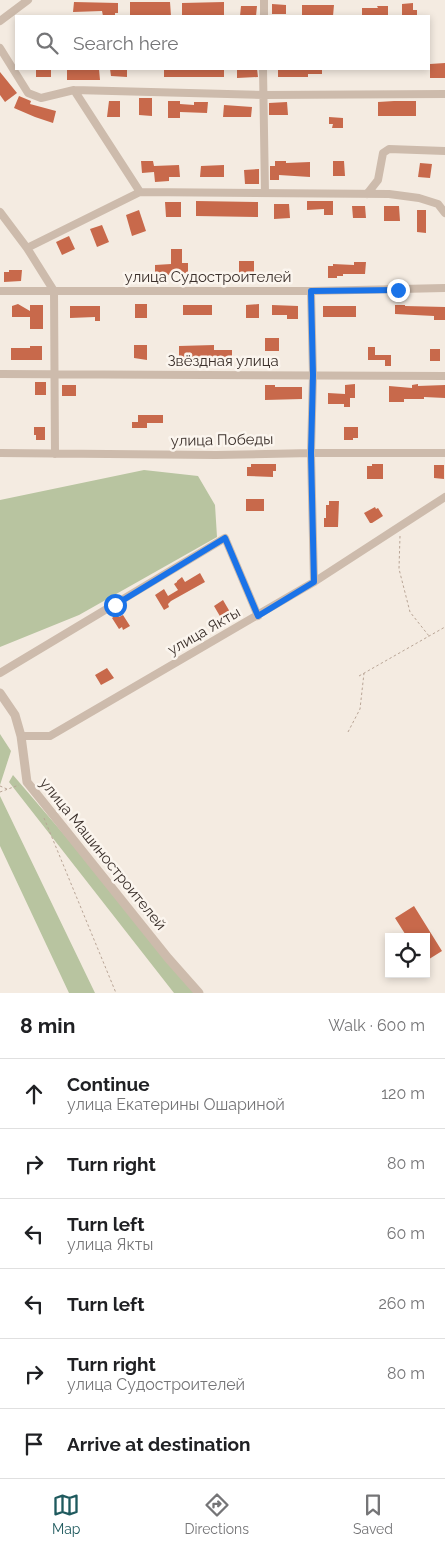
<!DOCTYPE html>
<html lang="en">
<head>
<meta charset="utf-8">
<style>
  :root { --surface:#fff; --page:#f2f2f2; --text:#202124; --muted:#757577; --line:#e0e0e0; --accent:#1f5a5e }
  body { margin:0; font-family:Raleway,sans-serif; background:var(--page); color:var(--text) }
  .controls { position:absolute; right:15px; bottom:15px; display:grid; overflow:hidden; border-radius:0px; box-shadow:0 2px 8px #0003 }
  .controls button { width:45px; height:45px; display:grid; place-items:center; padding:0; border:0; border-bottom:1px solid var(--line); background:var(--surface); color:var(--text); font:25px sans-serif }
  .stop { position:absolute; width:15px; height:15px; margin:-11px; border:4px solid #1a73e8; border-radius:50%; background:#fff }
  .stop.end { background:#1a73e8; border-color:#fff; box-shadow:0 1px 5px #0008 }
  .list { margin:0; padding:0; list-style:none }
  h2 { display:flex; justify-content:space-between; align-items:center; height:65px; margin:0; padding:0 20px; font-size:21px }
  h2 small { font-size:16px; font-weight:400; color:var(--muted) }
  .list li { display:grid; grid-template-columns:32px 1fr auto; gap:15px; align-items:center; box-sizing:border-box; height:70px; padding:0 20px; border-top:1px solid var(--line) }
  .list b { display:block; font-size:19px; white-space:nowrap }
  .list p { margin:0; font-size:16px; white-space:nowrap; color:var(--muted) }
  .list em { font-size:16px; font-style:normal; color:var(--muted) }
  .icon { flex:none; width:28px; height:28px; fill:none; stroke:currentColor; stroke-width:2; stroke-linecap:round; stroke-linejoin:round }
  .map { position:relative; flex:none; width:445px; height:993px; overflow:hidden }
  .search { position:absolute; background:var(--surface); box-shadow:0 2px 8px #0003; left:15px; right:15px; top:15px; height:55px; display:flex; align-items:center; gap:12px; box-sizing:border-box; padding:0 18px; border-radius:0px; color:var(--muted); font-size:19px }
  .sheet { height:485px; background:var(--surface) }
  nav { display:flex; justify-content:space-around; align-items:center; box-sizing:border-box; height:70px; border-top:1px solid var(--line); background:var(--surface); font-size:14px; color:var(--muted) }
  nav a { display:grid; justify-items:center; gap:2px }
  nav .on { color:var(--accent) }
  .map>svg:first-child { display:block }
</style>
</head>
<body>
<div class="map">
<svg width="445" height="993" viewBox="0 0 445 993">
  <rect width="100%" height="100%" fill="#f4ebe1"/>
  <path fill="#b8c4a0" d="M144,470L198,476L215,505L217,537L79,615L0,647V500Z
    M0,734L11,751L0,785Z
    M13,775L200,993H174L9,782Z
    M0,796L95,993H69L0,846Z"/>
  <path fill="#c8694b" d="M74,2L118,3V13H115V16H103L102,11L73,12Z
    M130,2H170L171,16H130Z
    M224,2V16H182V3Z
    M413,3V10H417V16H402V4Z
    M272,4L286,5V14H272Z
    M302,5H334L333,16H302Z
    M241,6H257L256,16H240Z
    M377,6H388V16H362V8H378Z
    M445,63V78H430V64Z
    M36,69H51V77H36Z
    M67,69H99L100,80H67Z
    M110,69H127V77L111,76Z
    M164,69H224V77H164Z
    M237,69H257L258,77L237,78Z
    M278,69H322V74H308V77H278Z
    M0,72L17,93L5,102L0,95Z
    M19,96L31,101L30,104L56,111L53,123L35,117L14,108Z
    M139,98H152V116L139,115Z
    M109,101H120V117H107Z
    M168,101H180V104L194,105V102H208L207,113L180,112V118H168Z
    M394,101H416V116H378V102Z
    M287,102L288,115H269V103Z
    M224,105L252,107L251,117H223Z
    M329,117L343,118V128H332L333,124H329Z
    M141,161H153L154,166L179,165L180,177H169V181L155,182L154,172L142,173Z
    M275,161H286V163L310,162V177L279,175V180H270V166H275Z
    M333,161H344L345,176H333Z
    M420,163L432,164L430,178L418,177Z
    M224,165V177H200L201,166Z
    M259,169V184H245L244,170Z
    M196,201L258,202V217L196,216Z
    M307,201H333V215H324V209L307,210Z
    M165,202H181V217H166Z
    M274,204H289L290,218L274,219Z
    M352,206H365L366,218H353Z
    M384,206H399L400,221H384Z
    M139,210L146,231L132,236L126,215Z
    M417,210H426V233L417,232Z
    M102,225L109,242L97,247L90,229Z
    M69,236L75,249L62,255L56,242Z
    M171,249H182V263H188V273L155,276V265L171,264Z
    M239,261H254V273L239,275Z
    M354,262H366L365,274H343V276H337V278H328V266H333V264L354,265Z
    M9,270H22L21,281L4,282V272H9Z
    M18,304L30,311V305H43V329H30V317H12V306Z
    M135,304H147V318H135Z
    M259,304V318H246V305Z
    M183,305H212V315H183Z
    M272,305L298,306V319H287V315H272Z
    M395,305H405V306L445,307V320H434V316L395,314Z
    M70,306H100V321H95V317L70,318Z
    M323,306H356V317H323Z
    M265,338H279V351H265Z
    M134,345H147V360L134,358Z
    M214,345V350H232V360H207V358H179V346Z
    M30,346H42V360H11V348H30Z
    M368,347H375V355H391V366H385V360H368Z
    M430,349H440V361H430Z
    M35,382H46V395H35Z
    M355,384V398H350V407H344V404H328V393L345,394V385Z
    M418,384V386L445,385V398L424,397V399H404V402H389V386L412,388V385Z
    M62,385H76V396H62Z
    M265,385H275V387H302V399L265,400Z
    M138,415H163V423H147V428H132V422H138Z
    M34,427H45V440H36V435H34Z
    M344,427H358V438H353V440H344Z
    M251,464H276V471H273V477L247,476V467H251Z
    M372,464H383V479H367V466H372Z
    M434,465H444V479L434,478Z
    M246,499H264V511H246Z
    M329,501H339L338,527H324V518H326V505H329Z
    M375,507L376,509L378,508L383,516L372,523H370L364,513Z
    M200,573L205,582L171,601L168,604L169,607L164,610L155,595L164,589L168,596L178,590L174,584L177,582V581L182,577L185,582Z
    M223,600L230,612L221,618L214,606Z
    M117,614L119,617L123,615L130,626L123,630L122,627L119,629L112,618Z
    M107,668L114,678L101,685L95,675Z
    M414,906L442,951L426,961V937H407L395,918Z"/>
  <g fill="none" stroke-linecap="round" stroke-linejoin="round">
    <path stroke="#b9a596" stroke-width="1" stroke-dasharray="2.5 2.5" stroke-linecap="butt" d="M400,536L399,569L410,612L429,636
      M359,676L445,627
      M348,732L360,709L364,673
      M0,786L7,789
      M0,792L19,785
      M44,818L116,993"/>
    <path stroke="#cdbbac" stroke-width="8" d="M264,16V0
      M0,21L28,0
      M0,48L28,93L41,98L74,90L140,192
      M263,69L265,193
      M74,90L263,95L445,94
      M367,194L378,180L383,153L389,149L445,151
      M0,212L27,248L54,291L55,454
      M27,248L140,192L389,194L419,198L438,204L445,213
      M0,291H311L445,288
      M311,291L313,375L311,453L314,582
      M0,374L445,376
      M0,453L216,455L311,453H445
      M0,673L225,538L258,616
      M21,736H50L314,582L445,497"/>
    <path stroke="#cdbbac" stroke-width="9" d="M0,693L15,715L21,736L27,782L168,958L199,993"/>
  </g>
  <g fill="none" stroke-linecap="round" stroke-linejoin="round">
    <path stroke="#1a73e8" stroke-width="6" d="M115,605L225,538L258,616L314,582L311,453L313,375L311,291L398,290"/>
  </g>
  <g text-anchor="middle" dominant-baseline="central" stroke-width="5" stroke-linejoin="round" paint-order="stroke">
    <g font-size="15" fill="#3b302b" stroke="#fbf5ee">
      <text x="208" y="277">улица Судостроителей</text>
      <text x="223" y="361">Звёздная улица</text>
      <text transform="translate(222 440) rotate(-1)">улица Победы</text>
      <text transform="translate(204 631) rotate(-30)">улица Якты</text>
      <text transform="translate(103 854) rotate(51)">улица Машиностроителей</text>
    </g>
  </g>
</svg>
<div class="controls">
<button><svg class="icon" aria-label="locate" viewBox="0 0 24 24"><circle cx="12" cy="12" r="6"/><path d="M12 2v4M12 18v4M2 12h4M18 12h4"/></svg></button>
</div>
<div class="stop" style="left:115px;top:605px"></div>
<div class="stop end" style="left:398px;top:290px"></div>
<div class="search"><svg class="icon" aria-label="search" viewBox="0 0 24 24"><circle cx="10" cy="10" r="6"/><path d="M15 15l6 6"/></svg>Search here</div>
</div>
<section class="sheet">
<h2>8 min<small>Walk · 600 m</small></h2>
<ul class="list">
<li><svg class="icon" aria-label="ahead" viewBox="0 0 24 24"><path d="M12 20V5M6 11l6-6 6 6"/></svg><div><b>Continue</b><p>улица Екатерины Ошариной</p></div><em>120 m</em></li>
<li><svg class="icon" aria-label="right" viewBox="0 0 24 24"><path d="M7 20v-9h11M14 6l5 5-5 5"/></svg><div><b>Turn right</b></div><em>80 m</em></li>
<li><svg class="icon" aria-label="left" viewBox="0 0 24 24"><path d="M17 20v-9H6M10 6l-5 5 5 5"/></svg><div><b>Turn left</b><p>улица Якты</p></div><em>60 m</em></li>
<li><svg class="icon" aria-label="left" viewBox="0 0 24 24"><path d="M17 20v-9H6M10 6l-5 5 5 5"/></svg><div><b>Turn left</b></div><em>260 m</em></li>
<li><svg class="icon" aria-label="right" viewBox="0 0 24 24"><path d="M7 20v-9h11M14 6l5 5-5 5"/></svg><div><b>Turn right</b><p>улица Судостроителей</p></div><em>80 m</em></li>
<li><svg class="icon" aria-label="arrive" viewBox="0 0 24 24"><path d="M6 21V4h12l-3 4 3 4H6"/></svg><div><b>Arrive at destination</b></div></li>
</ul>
</section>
<nav>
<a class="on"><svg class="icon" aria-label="map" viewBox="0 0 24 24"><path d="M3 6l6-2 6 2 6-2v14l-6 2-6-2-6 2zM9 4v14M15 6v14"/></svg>Map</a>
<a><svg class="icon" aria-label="directions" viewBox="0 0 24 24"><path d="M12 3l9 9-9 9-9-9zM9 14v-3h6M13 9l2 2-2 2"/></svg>Directions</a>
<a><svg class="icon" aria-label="saved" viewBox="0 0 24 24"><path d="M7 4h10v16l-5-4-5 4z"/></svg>Saved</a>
</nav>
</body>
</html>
